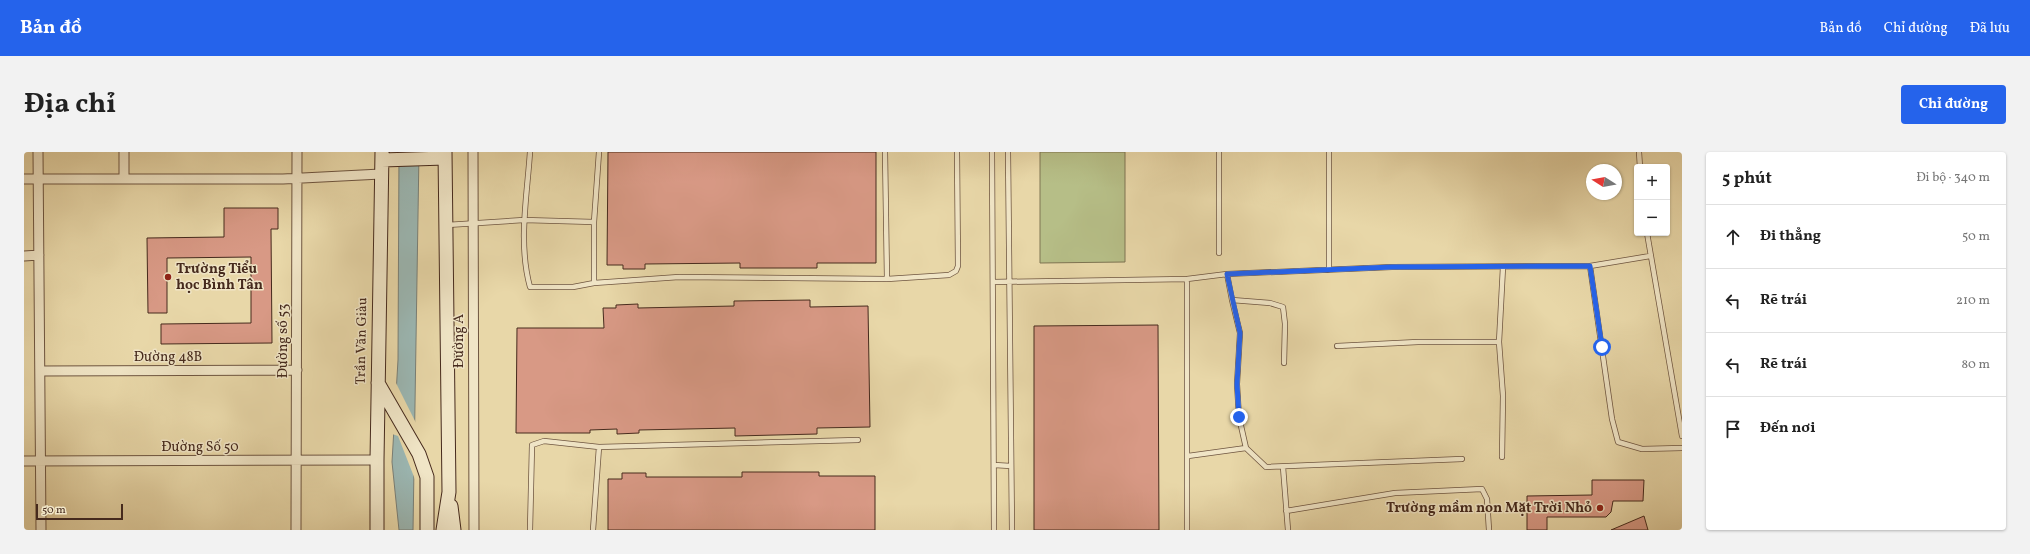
<!DOCTYPE html>
<html lang="vi">
<head>
<meta charset="utf-8">
<style>
  :root { --surface:#fff; --page:#f2f2f2; --text:#222; --muted:#767676; --line:#e0e0e0; --accent:#2563eb }
  body { margin:0; font-family:Vollkorn,serif; background:var(--page); color:var(--text) }
  .controls { position:absolute; right:12px; top:12px; display:grid; overflow:hidden; border-radius:4px; box-shadow:0 1px 3px #0004 }
  .controls button { width:36px; height:36px; display:grid; place-items:center; padding:0; border:0; border-bottom:1px solid var(--line); background:var(--surface); color:var(--text); font:20px sans-serif }
  .compass { position:absolute; left:1562px; top:12px; width:36px; height:36px; border-radius:50%; background:var(--surface); box-shadow:0 1px 3px #0004; rotate:281deg }
  .scale { position:absolute; left:12px; bottom:10px; width:87px; box-sizing:border-box; padding-left:4px; border:2px solid #462a1d; border-top:0; font-size:11px; line-height:14px; white-space:nowrap; color:#462a1d; -webkit-text-stroke:3px #f0e5c6; paint-order:stroke }
  .stop { position:absolute; width:12px; height:12px; margin:-9px; border:3px solid #2563eb; border-radius:50%; background:#fff }
  .stop.end { background:#2563eb; border-color:#fff; box-shadow:0 1px 4px #0008 }
  .list { margin:0; padding:0; list-style:none }
  h2 { display:flex; justify-content:space-between; align-items:center; height:52px; margin:0; padding:0 16px; font-size:17px }
  h2 small { font-size:13px; font-weight:400; color:var(--muted) }
  .list li { display:grid; grid-template-columns:26px 1fr auto; gap:12px; align-items:center; box-sizing:border-box; height:64px; padding:0 16px; border-top:1px solid var(--line) }
  .list b { display:block; font-size:15px; white-space:nowrap }
  .list em { font-size:13px; font-style:normal; color:var(--muted) }
  .icon { flex:none; width:22px; height:22px; fill:none; stroke:currentColor; stroke-width:2; stroke-linecap:round; stroke-linejoin:round }
  .map { position:relative; flex:none; width:1658px; height:378px; overflow:hidden; border-radius:4px }
  header { display:flex; align-items:center; gap:24px; box-sizing:border-box; height:56px; padding:0 20px; background:var(--accent); color:#fff }
  header strong { font-size:19px }
  nav { display:flex; gap:22px; margin-inline-start:auto; font-size:14px }
  .intro { display:flex; align-items:center; justify-content:space-between; box-sizing:border-box; height:96px; padding:0 24px }
  h1 { margin:0; font-size:28px }
  .button { padding:10px 18px; border-radius:4px; background:var(--accent); color:#fff; font-size:14px; font-weight:700 }
  main { display:flex; gap:24px; padding:0 24px }
  aside { flex:1; background:var(--surface); border-radius:4px; box-shadow:0 1px 3px #0004 }
  .map>svg:first-child { display:block }
</style>
</head>
<body>
<header>
<strong>Bản đồ</strong>
<nav><a>Bản đồ</a><a>Chỉ đường</a><a>Đã lưu</a></nav>
</header>
<div class="intro"><h1>Địa chỉ</h1><a class="button">Chỉ đường</a></div>
<main>
<div class="map">
<svg width="1658" height="378" viewBox="0 0 1658 378">
  <rect width="100%" height="100%" fill="#e8d7a8"/>
  <filter id="stains"><feTurbulence type="fractalNoise" baseFrequency=".005" numOctaves="4"/><feColorMatrix values="0 0 0 0 .2 0 0 0 0 .09 0 0 0 0 .02 0 0 0 .5 -.17"/></filter>
  <radialGradient id="worn" r=".72"><stop offset=".6" stop-color="#630" stop-opacity="0"/><stop offset="1" stop-color="#630" stop-opacity=".3"/></radialGradient>
  <path fill="#b6be87" stroke="#7e7452" d="M1016,0H1101V110L1016,111Z"/>
  <path fill="#9bb7b3" stroke="#797f77" d="M375,0H395L389,378H375L368,310L374,208Z"/>
  <path fill="#e8d7a8" d="M371,229L392,271V330L374,284L368,282Z"/>
  <path fill="#d89985" stroke="#462a1d" d="M584,0H852V111H793V116H716V111L621,112V117H599V113H583Z
    M200,56H254V77H247L248,191L137,192V172L227,171V105L143,106V161H124L123,86L200,85Z
    M786,148V155L844,154L846,275L793,276V282L711,284V276L615,278V281L593,282V277L566,278V281H492L493,176H580L579,156H592V153L614,152V156L710,154V149Z
    M1134,173L1135,378H1010V174Z
    M718,320H795V324H851V378H584V327H598V321H622V325H718Z
    M1568,328H1620L1619,349H1589L1587,360L1582,365H1523V378H1503V344L1568,343Z
    M1620,364L1624,378H1587Z"/>
  <g fill="none" stroke-linecap="round" stroke-linejoin="round">
    <g stroke="#6e5540" stroke-width="6">
      <path id="service" d="M506,0C503,45 494,91 506,135H549L570,131
        M861,0L863,127
        M968,0L970,378
        M984,0L988,378
        M1615,0L1616,15
        M570,70L575,0
        M423,73L500,68L570,70V131L655,125L863,127L925,123L932,119L934,114L933,0
        M1623,81L1658,284
        M1195,101V0
        M1566,114L1588,267L1594,290L1618,297L1658,296
        M1305,118V0
        M1203,122L1208,148L1246,151L1259,155L1261,172L1260,211
        M969,130L1163,127L1203,122L1368,115L1566,114L1626,104
        M1208,148L1216,181L1213,232L1215,265L1222,296L1242,315L1438,307
        M1313,194L1394,190H1475
        M1164,304L1222,296
        M1478,305L1479,244L1475,190L1479,115
        M970,313L987,314
        M1259,315L1264,378
        M1262,359L1371,341L1458,337L1463,347L1465,378
        M506,378L508,293L520,289L575,295L834,288
        M569,378L575,295
        M1163,378V127"/>
    </g>
    <g stroke="#6e5540" stroke-width="11">
      <path id="minor" d="M14,0L17,378
        M449,0L450,378
        M0,27H259L357,22
        M100,27V0
        M0,104L15,103
        M16,219L273,218
        M0,309L353,308
        M272,378L273,0"/>
    </g>
    <g stroke="#462a1d" stroke-width="15">
      <path id="secondary" d="M358,8L421,6
        M354,231L395,302L403,325V378
        M427,354L430,378
        M353,378V308L358,0
        M419,378L425,340L421,0"/>
    </g>
    <use href="#service" stroke="#f0e5c6" stroke-width="4.5"/>
    <use href="#minor" stroke="#f0e5c6" stroke-width="9"/>
    <use href="#secondary" stroke="#f0e5c6" stroke-width="13"/>
  </g>
  <g fill="none" stroke-linecap="round" stroke-linejoin="round">
    <path stroke="#2563eb" stroke-width="5" d="M1215,265L1213,232L1216,181L1203,122L1368,115L1566,114L1578,195"/>
  </g>
  <g fill="#8f2418" stroke="#f0e5c6" stroke-width="1.5">
    <circle cx="144" cy="125" r="4"/>
    <circle cx="1576" cy="356" r="4"/>
  </g>
  <g text-anchor="middle" dominant-baseline="central" stroke-width="3" stroke-linejoin="round" paint-order="stroke">
    <g font-size="14" font-weight="bold" fill="#462a1d" stroke="#f0e5c6" text-anchor="start">
      <text x="152" y="117">Trường Tiểu<tspan x="152" dy="16">học Bình Tân</tspan></text>
      <text x="1568" y="356" text-anchor="end">Trường mầm non Mặt Trời Nhỏ</text>
    </g>
    <g font-size="14" fill="#462a1d" stroke="#f0e5c6">
      <text transform="translate(259 189) rotate(-90)">Đường số 53</text>
      <text transform="translate(338 189) rotate(-89)">Trần Văn Giàu</text>
      <text transform="translate(435 189) rotate(-90)">Đường A</text>
      <text x="144" y="205">Đường 48B</text>
      <text x="176" y="295">Đường Số 50</text>
    </g>
  </g>
  <rect width="100%" height="100%" filter="url(#stains)"/>
  <rect width="100%" height="100%" fill="url(#worn)"/>
</svg>
<div class="controls">
<button>+</button>
<button>−</button>
</div>
<svg class="compass" viewBox="-18 -18 36 36"><path d="M0-13l5 13h-10z" fill="#e53935"/><path d="M0 13l5-13h-10z" fill="#767676"/></svg>
<div class="scale">50 m</div>
<div class="stop" style="left:1578px;top:195px"></div>
<div class="stop end" style="left:1215px;top:265px"></div>
</div>
<aside>
<h2>5 phút<small>Đi bộ · 340 m</small></h2>
<ul class="list">
<li><svg class="icon" aria-label="ahead" viewBox="0 0 24 24"><path d="M12 20V5M6 11l6-6 6 6"/></svg><div><b>Đi thẳng</b></div><em>50 m</em></li>
<li><svg class="icon" aria-label="left" viewBox="0 0 24 24"><path d="M17 20v-9H6M10 6l-5 5 5 5"/></svg><div><b>Rẽ trái</b></div><em>210 m</em></li>
<li><svg class="icon" aria-label="left" viewBox="0 0 24 24"><path d="M17 20v-9H6M10 6l-5 5 5 5"/></svg><div><b>Rẽ trái</b></div><em>80 m</em></li>
<li><svg class="icon" aria-label="arrive" viewBox="0 0 24 24"><path d="M6 21V4h12l-3 4 3 4H6"/></svg><div><b>Đến nơi</b></div></li>
</ul>
</aside>
</main>
</body>
</html>
